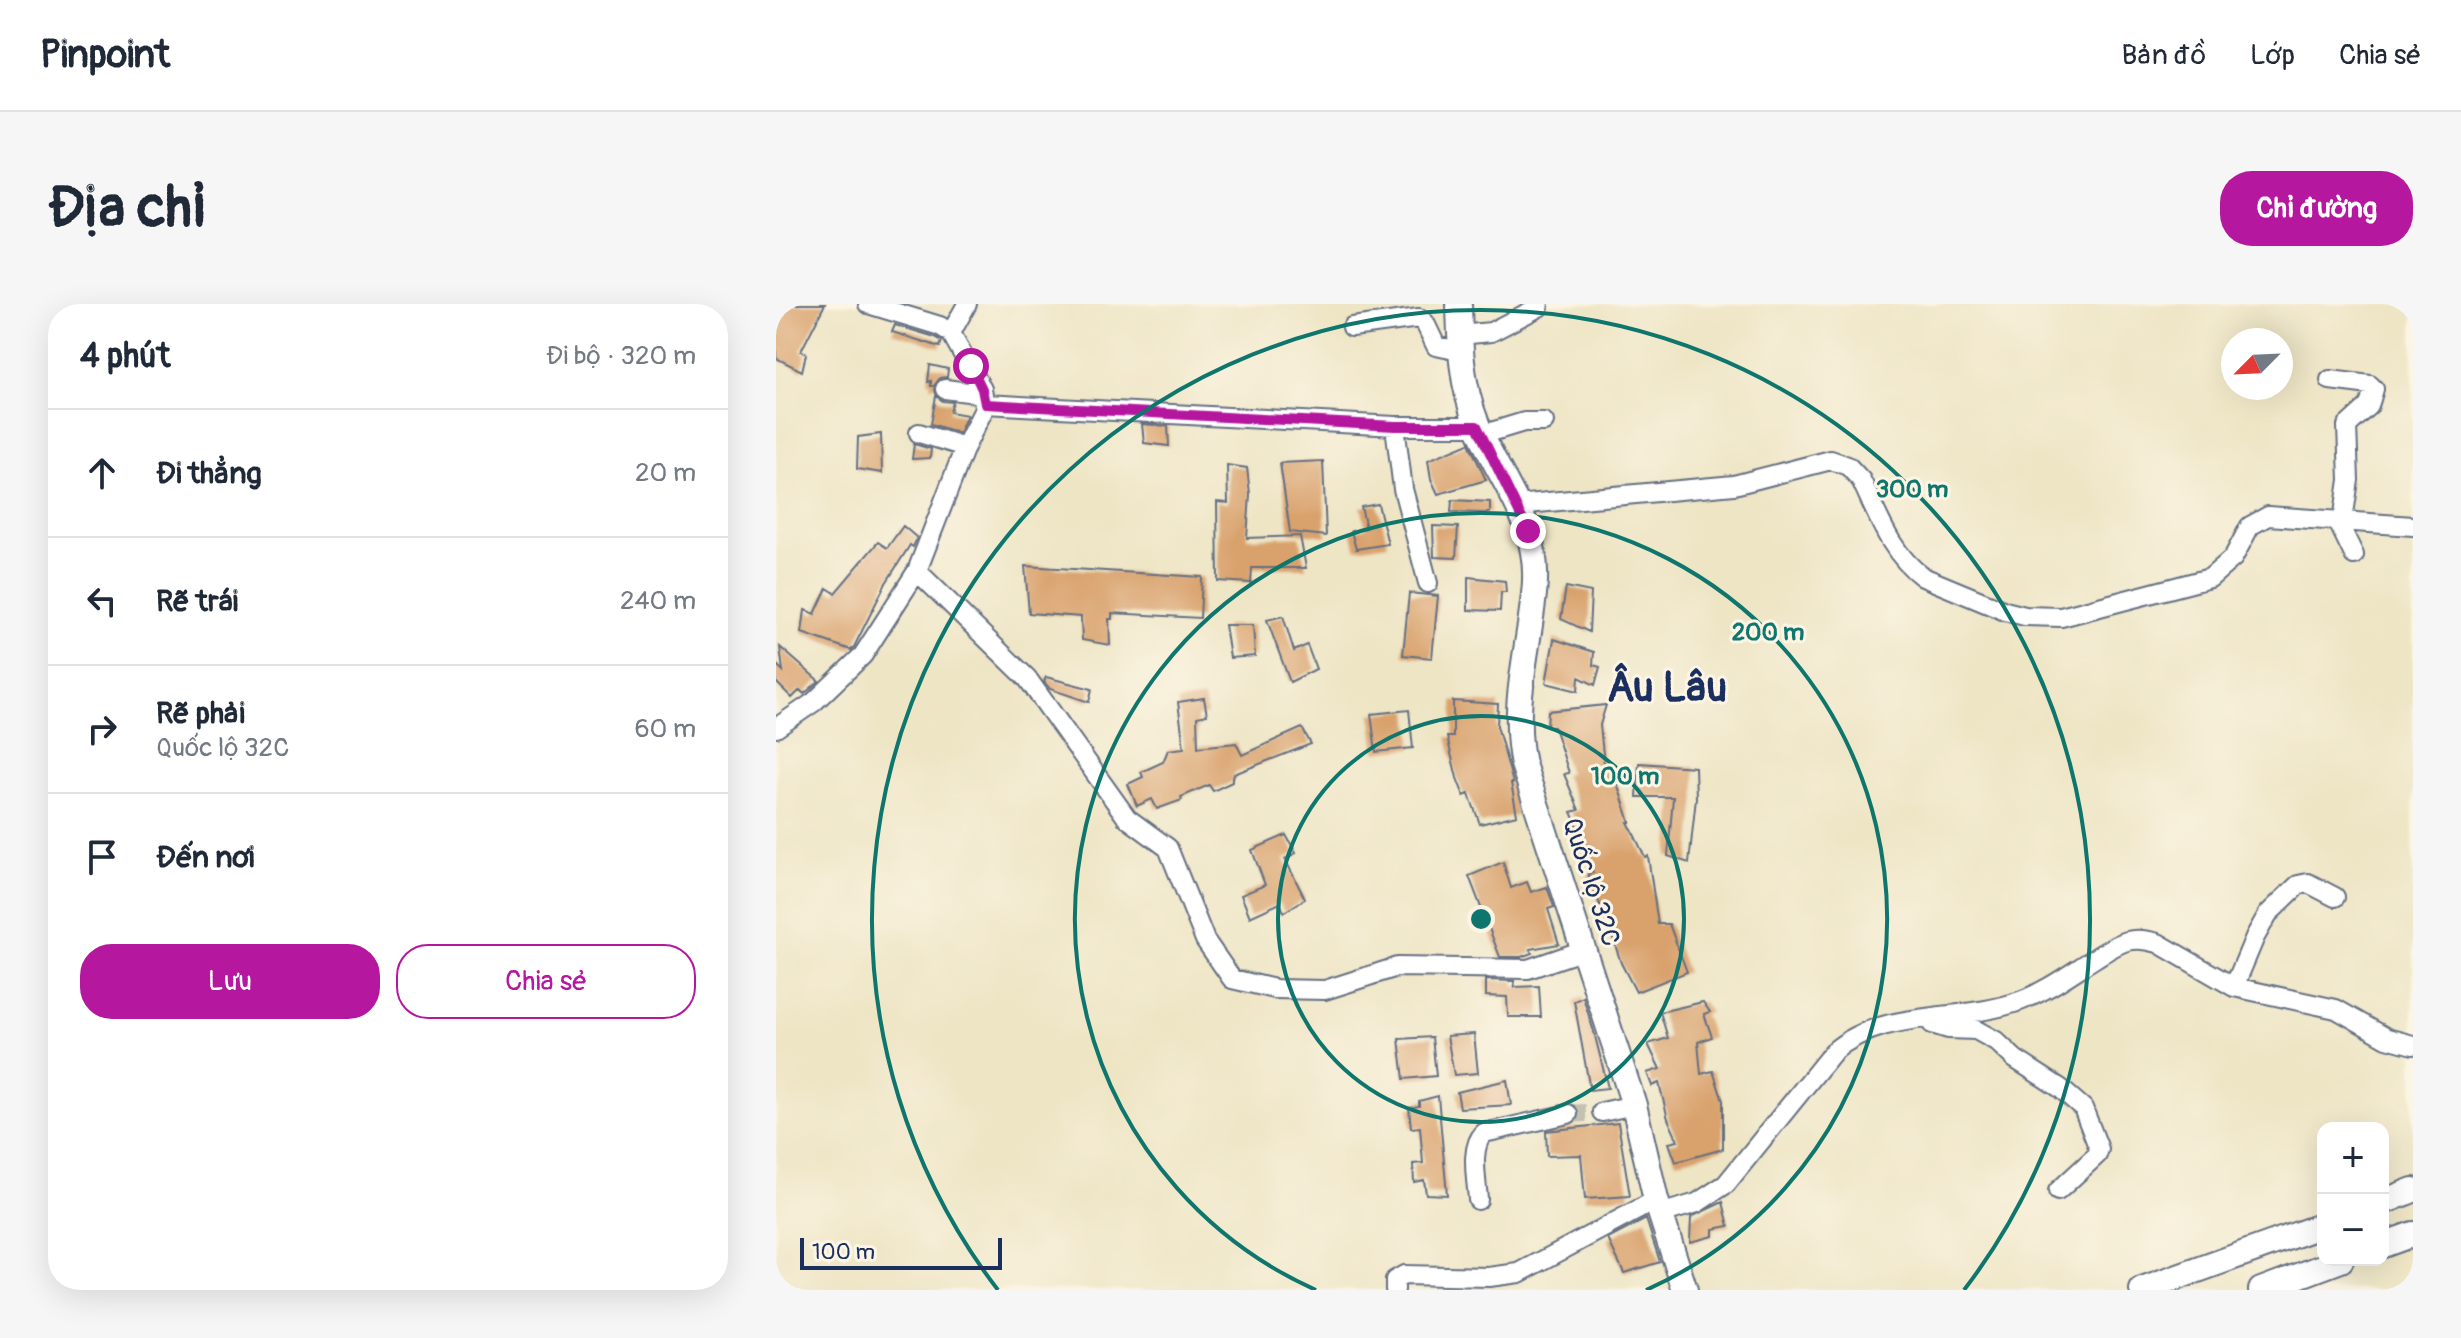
<!DOCTYPE html>
<html lang="vi">
<head>
<meta charset="utf-8">
<style>
  :root { --surface:#fff; --page:#f6f6f7; --text:#1f2937; --muted:#747a83; --line:#e0e1e3; --accent:#b5179e }
  body { margin:0; font-family:Pangolin,sans-serif; background:var(--page); color:var(--text) }
  .controls { position:absolute; right:24px; bottom:24px; display:grid; overflow:hidden; border-radius:16px; box-shadow:0 8px 32px #0002 }
  .controls button { width:72px; height:72px; display:grid; place-items:center; padding:0; border:0; border-bottom:2px solid var(--line); background:var(--surface); color:var(--text); font:40px sans-serif }
  .compass { position:absolute; left:1445px; top:24px; width:72px; height:72px; border-radius:50%; background:var(--surface); box-shadow:0 8px 32px #0002; rotate:246deg }
  .scale { position:absolute; left:24px; bottom:20px; width:202px; box-sizing:border-box; padding-left:8px; border:4px solid #1b2f5e; border-top:0; font-size:22px; line-height:28px; white-space:nowrap; color:#1b2f5e; -webkit-text-stroke:6px #fcf5e5; paint-order:stroke }
  .stop { position:absolute; width:24px; height:24px; margin:-18px; border:6px solid #b5179e; border-radius:50%; background:#fff }
  .stop.end { background:#b5179e; border-color:#fff; box-shadow:0 2px 8px #0008 }
  .list { margin:0; padding:0; list-style:none }
  h2 { display:flex; justify-content:space-between; align-items:center; height:104px; margin:0; padding:0 32px; font-size:34px }
  h2 small { font-size:26px; font-weight:400; color:var(--muted) }
  .list li { display:grid; grid-template-columns:52px 1fr auto; gap:24px; align-items:center; box-sizing:border-box; height:128px; padding:0 32px; border-top:2px solid var(--line) }
  .list b { display:block; font-size:30px; white-space:nowrap }
  .list p { margin:0; font-size:26px; white-space:nowrap; color:var(--muted) }
  .list em { font-size:26px; font-style:normal; color:var(--muted) }
  .actions { display:flex; gap:16px; padding:24px 32px }
  .actions a { flex:1; padding:18px 0; border:2px solid var(--accent); border-radius:32px; text-align:center; font-size:28px; color:var(--accent) }
  .actions .main { background:var(--accent); color:#fff }
  .icon { flex:none; width:44px; height:44px; fill:none; stroke:currentColor; stroke-width:2; stroke-linecap:round; stroke-linejoin:round }
  .map { position:relative; flex:none; width:1637px; height:986px; overflow:hidden; border-radius:32px }
  header { display:flex; align-items:center; gap:48px; box-sizing:border-box; height:112px; padding:0 40px; background:var(--surface); border-bottom:2px solid var(--line) }
  header strong { font-size:38px }
  nav { display:flex; gap:44px; margin-inline-start:auto; font-size:28px }
  .intro { display:flex; align-items:center; justify-content:space-between; box-sizing:border-box; height:192px; padding:0 48px }
  h1 { margin:0; font-size:56px }
  .button { padding:20px 36px; border-radius:32px; background:var(--accent); color:#fff; font-size:28px; font-weight:700 }
  main { display:flex; gap:48px; padding:0 48px }
  aside { flex:1; background:var(--surface); border-radius:32px; box-shadow:0 8px 32px #0002 }
  .map>svg:first-child { display:block }
</style>
</head>
<body>
<header>
<strong>Pinpoint</strong>
<nav><a>Bản đồ</a><a>Lớp</a><a>Chia sẻ</a></nav>
</header>
<div class="intro"><h1>Địa chỉ</h1><a class="button">Chỉ đường</a></div>
<main>
<aside>
<h2>4 phút<small>Đi bộ · 320 m</small></h2>
<ul class="list">
<li><svg class="icon" aria-label="ahead" viewBox="0 0 24 24"><path d="M12 20V5M6 11l6-6 6 6"/></svg><div><b>Đi thẳng</b></div><em>20 m</em></li>
<li><svg class="icon" aria-label="left" viewBox="0 0 24 24"><path d="M17 20v-9H6M10 6l-5 5 5 5"/></svg><div><b>Rẽ trái</b></div><em>240 m</em></li>
<li><svg class="icon" aria-label="right" viewBox="0 0 24 24"><path d="M7 20v-9h11M14 6l5 5-5 5"/></svg><div><b>Rẽ phải</b><p>Quốc lộ 32C</p></div><em>60 m</em></li>
<li><svg class="icon" aria-label="arrive" viewBox="0 0 24 24"><path d="M6 21V4h12l-3 4 3 4H6"/></svg><div><b>Đến nơi</b></div></li>
</ul>
<div class="actions"><a class="main">Lưu</a><a>Chia sẻ</a></div>
</aside>
<div class="map">
<svg width="1637" height="986" viewBox="0 0 1637 986">
  <rect width="100%" height="100%" fill="#fcf5e5"/>
  <filter id="ink" filterUnits="userSpaceOnUse"><feTurbulence type="fractalNoise" baseFrequency=".0125" numOctaves="2"/><feDisplacementMap in="SourceGraphic" scale="16" xChannelSelector="R" yChannelSelector="G"/><feConvolveMatrix kernelMatrix="1 2 1 2 8 2 1 2 1" color-interpolation-filters="sRGB"/></filter>
  <filter id="wash" filterUnits="userSpaceOnUse"><feTurbulence type="fractalNoise" baseFrequency=".006" numOctaves="4" result="noise"/><feDisplacementMap in="SourceGraphic" scale="32" xChannelSelector="R" yChannelSelector="G"/><feGaussianBlur stdDeviation="1.8" result="paint"/><feColorMatrix in="noise" values="0 0 0 0 0 0 0 0 0 0 0 0 0 0 0 0 0 1.4 0 .05"/><feComposite in="paint" operator="in"/></filter>
  <g filter="url(#wash)">
    <rect width="100%" height="100%" fill="#eee5c5"/>
    <g id="blocks">
      <path fill="#d9a26d" d="M0,0H49L25,47L30,50L26,67L0,54Z
        M119,21L159,33L166,37L164,43L116,28Z
        M154,61L172,65L171,73L164,74L158,82H155V77L152,78Z
        M160,92L167,97L177,98L174,108L191,111L183,129L155,120Z
        M366,120L392,122L393,142L368,139Z
        M105,130L106,169L81,165L82,133Z
        M693,139L710,176L662,190L655,175L652,156Z
        M138,140L155,145L154,154L136,155Z
        M547,157L550,232L514,228L504,159Z
        M451,161L471,164L474,190L471,234L524,232L530,264H476L475,279L442,277L441,198L452,199Z
        M676,196L714,198V209L675,208Z
        M602,200L612,240L580,245L575,227L590,224L585,203Z
        M127,222L141,234L137,243L134,241L110,279L78,343L75,346L26,329L29,306L39,310L51,284L59,289L102,238L111,244Z
        M657,222L682,223L680,254L658,253Z
        M249,262L426,273L424,314L336,309V315H333L334,341L306,336L305,313L253,309Z
        M692,273L729,277L730,288H725L724,307L692,306Z
        M790,283L815,288L813,328L785,315Z
        M633,289L662,292L656,354L627,351Z
        M507,312L518,347L531,341L540,365L514,378L491,316Z
        M449,321H477L479,352L454,354Z
        M778,335L818,348L817,361L824,363L819,381L803,373L802,387L770,379Z
        M4,343L43,377L28,390L24,386L16,394L0,378V360L7,367Z
        M270,373L316,385L313,398L274,385L268,378Z
        M428,394L431,411L421,413L422,443L460,439L466,451L526,424L535,440L458,470L456,478L437,487L433,481L405,493L406,496L381,505L376,495L361,502L352,480L367,473L365,468L387,458L392,446L408,444L402,398Z
        M677,397L722,400L721,422L737,479H735L741,511L704,520L693,490L688,492L681,474L671,433H677Z
        M830,401L824,421L828,460L834,458L854,518H852L869,553L872,552L882,620H893L911,668L860,688L845,659L826,600L824,601L812,570L817,569L808,548L812,546L795,508L803,506L788,470L793,469L778,423H771L772,407Z
        M633,406L637,444L600,448L595,410Z
        M863,459L919,463L920,494L913,559L892,552L897,493H861Z
        M510,531L520,549L509,555L529,595L508,608L504,599L474,613L465,591L489,581L476,546Z
        M727,558L735,584L751,578L755,588L771,583L778,603L772,605L783,640L754,645L756,649L745,653H724L693,572Z
        M710,676L738,677L739,683L763,682L765,713H732L731,693L710,692Z
        M807,693L818,728L832,784L814,786L798,697Z
        M927,698L934,708L928,710L936,733L922,738L925,770L937,767L947,797V845L900,858L893,839L902,837L892,815L883,779L876,782L871,769L884,765L872,740L892,734L884,708Z
        M698,730L702,769L678,771L671,732Z
        M656,733L660,772L628,775L623,735Z
        M731,776L735,801L684,804L681,788Z
        M662,792L671,891L650,890L648,876L638,878L637,860L647,859L644,823L635,824L633,804L643,802V797Z
        M842,819L854,892L809,895L805,851L771,852L770,827Z
        M947,898L953,922L937,925V932L914,938L915,913Z
        M870,915L884,958L848,969L832,935Z"/>
    </g>
  </g>
  <g filter="url(#ink)">
    <use href="#blocks" fill-opacity="0" stroke="#656f82" stroke-width="2"/>
    <g fill="none" stroke-linecap="round" stroke-linejoin="round">
      <path stroke="#c4c1b0" stroke-width="18" stroke-dasharray="18 9" stroke-linecap="butt" d="M792,810L826,808"/>
      <g stroke="#656f82" stroke-width="22">
        <path id="minor" d="M576,23L643,14L649,19L660,42L684,47
          M175,29L191,0
          M683,31L715,28L763,3
          M1554,76L1594,81L1598,85L1593,102L1571,122L1573,176L1567,217
          M169,85L207,90
          M209,100L619,122H701
          M619,122L627,185L652,279
          M143,129L189,143
          M705,131L748,118H768
          M740,201L958,181L1055,156L1072,162L1085,176C1102,211 1114,249 1147,273L1229,307L1249,312L1285,313L1434,274L1457,254L1474,222L1492,212L1637,222
          M1561,216L1578,251
          M141,267L251,374L351,514L392,544L429,636L456,675L499,685L549,686L621,663L752,665L808,646
          M0,424L38,398L87,351L141,267L189,143L208,105L206,85L175,29L164,22L92,0
          M1458,683L1479,633L1492,610L1522,581L1532,579L1559,593
          M1156,720L1172,725L1200,726L1220,737L1239,755L1284,784L1307,804L1323,845L1321,851L1282,887
          M826,808L858,801
          M702,896C701,877 693,843 708,829L792,810
          M884,910L921,899L950,880L1057,748C1106,704 1184,719 1244,697C1271,687 1295,669 1319,654C1329,648 1340,640 1351,637C1362,634 1372,636 1382,639L1458,683L1560,705L1611,734L1637,741
          M619,986V976L628,971L713,973L743,969L880,896"/>
      </g>
      <g stroke="#656f82" stroke-width="28">
        <path id="major" d="M683,0C684,41 685,81 701,120C717,163 750,203 757,248C762,273 757,297 754,321C747,368 737,413 747,460L858,801L880,896L909,986
          M1607,898L1637,886
          M1607,941L1637,930
          M1366,986L1547,921
          M1485,986L1565,956"/>
      </g>
      <use href="#minor" stroke="#fff" stroke-width="18"/>
      <use href="#major" stroke="#fff" stroke-width="24"/>
    </g>
  </g>
  <g fill="none" stroke-linecap="round" stroke-linejoin="round" filter="url(#ink)">
    <path stroke="#b5179e" stroke-width="10" d="M195,62L206,85L209,100L619,122H701L752,227"/>
  </g>
  <g fill="none" stroke="#0f766e" stroke-width="4">
    <circle cx="705" cy="615" r="203"/>
    <path d="M540 986A406 406 0 1 1 870 986"/>
    <path d="M222 986A609 609 0 1 1 1188 986"/>
  </g>
  <g text-anchor="middle" dominant-baseline="central" stroke-width="6" stroke-linejoin="round" paint-order="stroke">
    <g font-size="26" fill="#1b2f5e" stroke="#fcf5e5">
      <text transform="translate(815 578) rotate(72)">Quốc lộ 32C</text>
    </g>
    <g font-size="42" font-weight="bold" fill="#1b2f5e" stroke="#fcf5e5">
      <text x="891" y="384">Âu Lâu</text>
    </g>
  </g>
  <circle cx="705" cy="615" r="12" fill="#0f766e" stroke="#fcf5e5" stroke-width="4"/>
  <g font-size="24" text-anchor="middle" font-weight="bold" fill="#0f766e" stroke="#fcf5e5" stroke-width="6" stroke-linejoin="round" paint-order="stroke">
    <text x="1136" y="193">300 m</text>
    <text x="992" y="336">200 m</text>
    <text x="849" y="480">100 m</text>
  </g>
</svg>
<div class="controls">
<button>+</button>
<button>−</button>
</div>
<svg class="compass" viewBox="-18 -18 36 36"><path d="M0-13l5 13h-10z" fill="#e53935"/><path d="M0 13l5-13h-10z" fill="#747a83"/></svg>
<div class="scale">100 m</div>
<div class="stop" style="left:195px;top:62px"></div>
<div class="stop end" style="left:752px;top:227px"></div>
</div>
</main>
</body>
</html>
